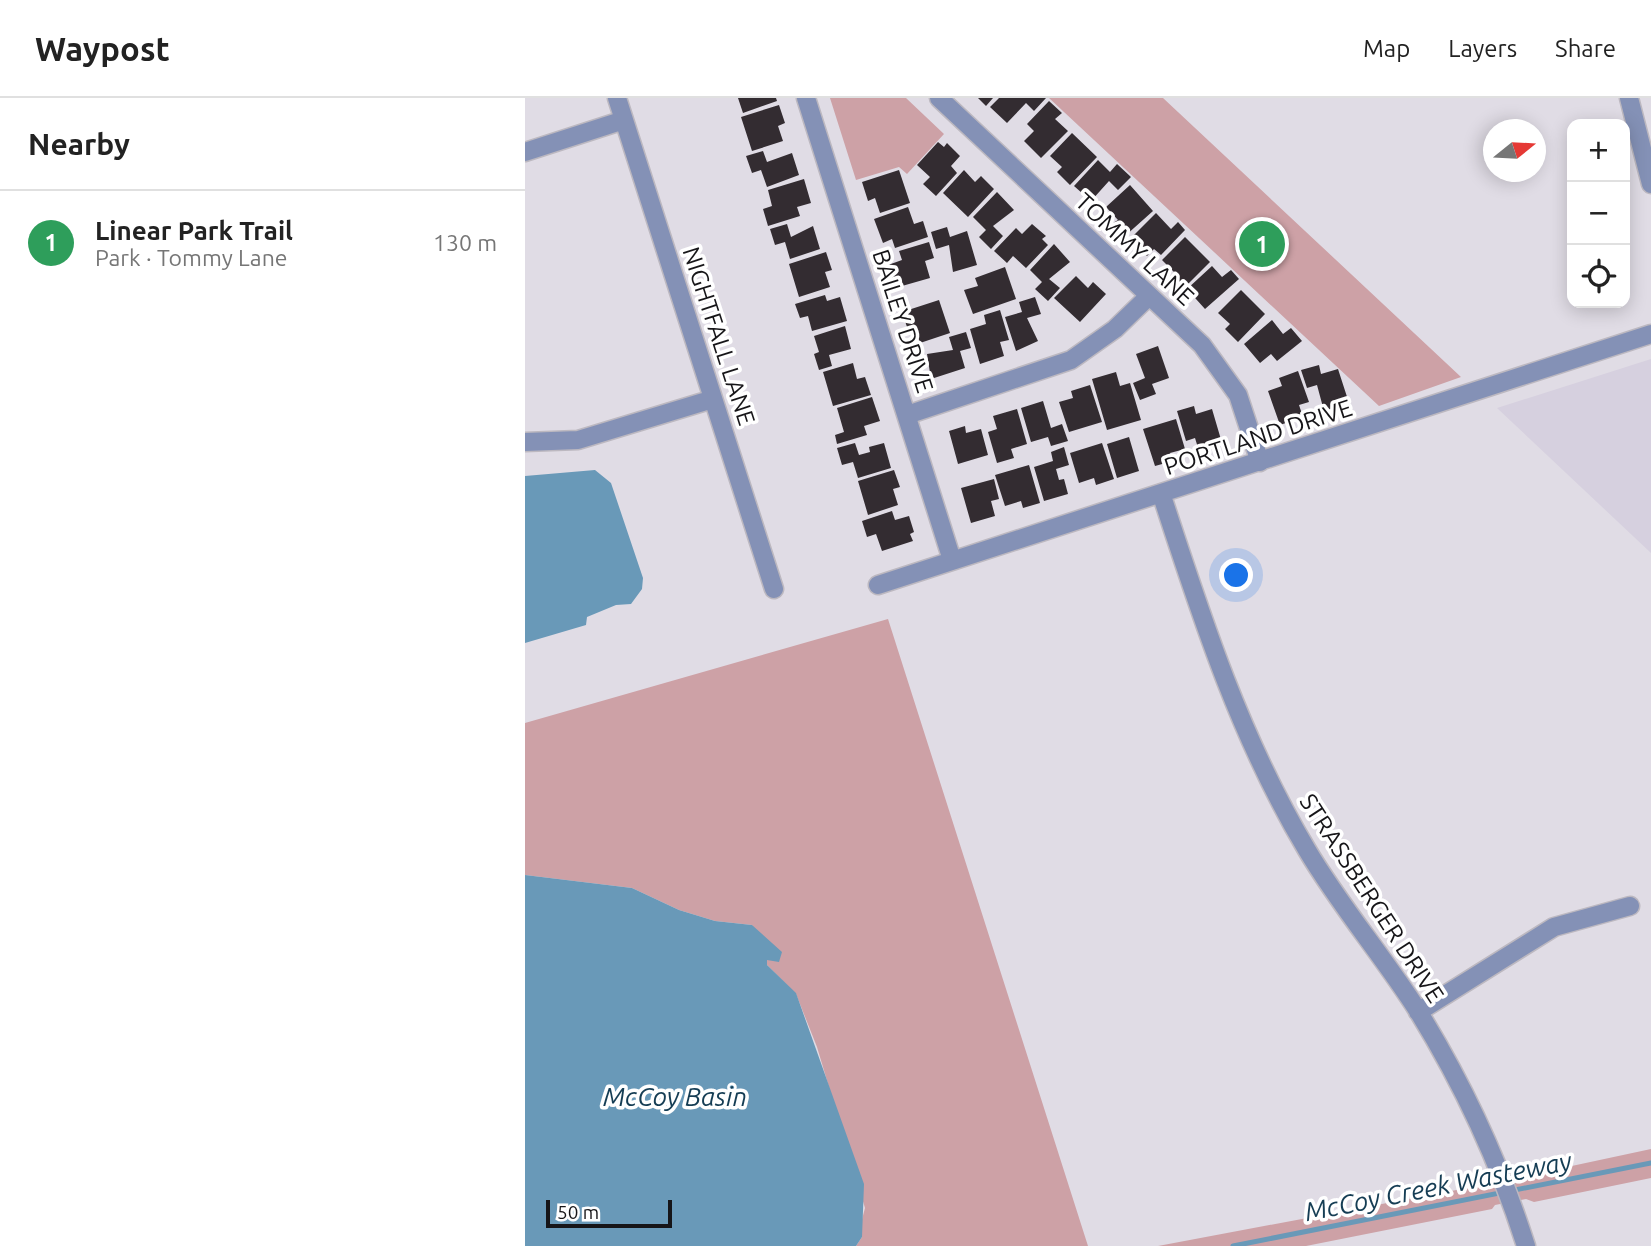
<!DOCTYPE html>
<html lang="en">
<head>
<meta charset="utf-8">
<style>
  :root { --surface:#fff; --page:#f2f2f2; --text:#222; --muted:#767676; --line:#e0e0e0; --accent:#7c3aed }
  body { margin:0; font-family:Ubuntu,sans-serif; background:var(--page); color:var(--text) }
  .controls { position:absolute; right:21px; top:21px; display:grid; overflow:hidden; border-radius:14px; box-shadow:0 4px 18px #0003 }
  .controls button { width:63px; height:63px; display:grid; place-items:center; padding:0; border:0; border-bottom:2px solid var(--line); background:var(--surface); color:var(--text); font:35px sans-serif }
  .compass { position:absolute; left:958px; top:21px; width:63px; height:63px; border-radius:50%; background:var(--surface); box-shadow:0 4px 18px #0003; rotate:72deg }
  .scale { position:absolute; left:21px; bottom:18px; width:126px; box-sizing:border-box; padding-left:7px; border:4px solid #161518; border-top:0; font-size:19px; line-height:24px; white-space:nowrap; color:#161518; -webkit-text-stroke:5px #fff; paint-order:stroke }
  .you { position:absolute; left:712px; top:478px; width:24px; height:24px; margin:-18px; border:5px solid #fff; border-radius:50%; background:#1a73e8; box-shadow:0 0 0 10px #1a73e833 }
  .badge { display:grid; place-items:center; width:46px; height:46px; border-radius:50%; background:var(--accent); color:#fff; font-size:23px; font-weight:700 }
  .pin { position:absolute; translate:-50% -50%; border:4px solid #fff; box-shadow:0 2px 7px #0006 }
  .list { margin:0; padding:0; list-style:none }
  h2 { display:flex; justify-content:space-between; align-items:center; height:91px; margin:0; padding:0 28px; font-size:30px }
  h2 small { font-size:23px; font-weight:400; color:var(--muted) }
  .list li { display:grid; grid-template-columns:46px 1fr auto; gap:21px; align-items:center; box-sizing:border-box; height:105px; padding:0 28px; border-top:2px solid var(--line) }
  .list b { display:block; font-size:26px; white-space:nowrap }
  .list p { margin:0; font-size:23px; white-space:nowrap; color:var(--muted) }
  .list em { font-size:23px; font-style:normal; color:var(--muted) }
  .icon { flex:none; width:38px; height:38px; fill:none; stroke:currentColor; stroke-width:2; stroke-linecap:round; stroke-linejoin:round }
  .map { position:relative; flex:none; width:1126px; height:1148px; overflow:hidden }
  header { display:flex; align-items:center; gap:42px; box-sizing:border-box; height:98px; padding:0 35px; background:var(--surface); border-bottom:2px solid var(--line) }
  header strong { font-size:33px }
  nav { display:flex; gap:38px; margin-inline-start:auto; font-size:24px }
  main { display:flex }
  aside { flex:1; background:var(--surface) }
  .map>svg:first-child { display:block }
</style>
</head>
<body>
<header>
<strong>Waypost</strong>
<nav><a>Map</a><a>Layers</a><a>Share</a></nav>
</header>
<main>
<aside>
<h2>Nearby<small></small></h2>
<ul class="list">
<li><span class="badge" style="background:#2e9e5b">1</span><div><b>Linear Park Trail</b><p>Park · Tommy Lane</p></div><em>130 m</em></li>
</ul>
</aside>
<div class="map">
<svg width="1126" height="1148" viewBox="0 0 1126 1148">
  <rect width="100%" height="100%" fill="#e0dce5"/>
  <path fill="#d6d0df" d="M1126,261V455L972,310Z"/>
  <path fill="#cda1a6" d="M305,0H381L419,36L382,76L374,69L331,82Z
    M524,0H638L936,279L854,308Z
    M363,521L563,1148H331L337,1139L335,1129L340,1110L292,949L271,896L242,867L227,827L190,823L154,812L107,790L0,777V625Z
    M1126,1051V1080L1009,1104L1001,1101L970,1107L967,1111L781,1148H633L958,1087L994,1083L1000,1078Z"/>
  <path fill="#6999b8" d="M70,372L86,385L118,480L117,491L106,506L91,507L62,519L61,527L0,545V378Z
    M0,777L107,790L154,812L190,823L227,827L257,854L254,864L242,862V867L271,895L339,1086L337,1139L331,1148H0Z"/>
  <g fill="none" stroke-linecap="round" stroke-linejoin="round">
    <path stroke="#6999b8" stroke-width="5" d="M708,1148L1126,1065"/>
  </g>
  <path fill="#332c31" d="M213,0H251L252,3L218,15Z
    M453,0H468L461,8Z
    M474,0H521L509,13L501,5L482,25L465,9Z
    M524,3L537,15L530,21L543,33L516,60L499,43L509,33L502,26Z
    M254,7L260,25L253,28L258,43L227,53L216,19Z
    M547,35L572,59L545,87L532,74L537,69L525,58Z
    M413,44L419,49L422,45L435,58L426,68L432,75L411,98L398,86L405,79L392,67Z
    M238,53L242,64L267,55L274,77L242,89L236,72L227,75L221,58Z
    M573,62L585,74L592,66L606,79L593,92L584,83L566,103L549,88Z
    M374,72L385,105L355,115L350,100L343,103L337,84Z
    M439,72L450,84L456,78L469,91L443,119L418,95Z
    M279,81L286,105L272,109L275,118L243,128L238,111L247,108L243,92Z
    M605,87L628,113L600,138L588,125L593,122L581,109Z
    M472,94L489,112L468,128L478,138L466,151L454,139L461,132L448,119Z
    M383,109L389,126L398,123L403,139L370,150L367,141L358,145L349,121Z
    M631,115L646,131L653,124L660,132L636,157L629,151L622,158L605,141Z
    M262,126L266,139L288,128L295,151L265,161L260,144L250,147L245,131Z
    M507,126L521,138L517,141L523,147L501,170L488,158L482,165L469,153L491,130L497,136Z
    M422,129L425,139L442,133L452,167L428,174L424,147L411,151L406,134Z
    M660,139L685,164L658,191L644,179L649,174L637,162Z
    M404,144L409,160L400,163L405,180L370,190L363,167L377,162L374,153Z
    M529,146L545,164L524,181L535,190L523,203L510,191L517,184L505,172Z
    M301,154L307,172L300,174L305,189L274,199L264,166Z
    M687,168L697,179L706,172L714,181L680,211L662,191Z
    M480,169L491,201L448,216L439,192L453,188L450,180Z
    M551,178L563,190L568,184L581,196L555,224L529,200Z
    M716,192L740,216L713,244L700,231L705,226L693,215Z
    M300,197L302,203L315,199L322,223L287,233L283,218L275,220L270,206Z
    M510,199L516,216L502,220L513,243L491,253L480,219L497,214L494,204Z
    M414,202L425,235L395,245L390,230L383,232L377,214Z
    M475,212L484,242L475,244L479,258L455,266L445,231L461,226L459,217Z
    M747,222L758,236L766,230L777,243L752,263L746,256L735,265L719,246Z
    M320,228L326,251L304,257L307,268L294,272L289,256L294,254L289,238Z
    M441,234L446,250L435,253L440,270L406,281L402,256L428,252L424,239Z
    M633,248L644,280L627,286L631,296L615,302L608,285L620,280L611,256Z
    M328,265L332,281L340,279L346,297L308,308L298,274Z
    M794,267L796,276L813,271L824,305L799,313L792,287L782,290L776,272Z
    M773,273L784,304L774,307L778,319L755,327L743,293L757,288L754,280Z
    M591,274L595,288L605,285L616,322L582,332L567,281Z
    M565,287L577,324L544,334L534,304L548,300L546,293Z
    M347,299L355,323L339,328L342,337L312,346L310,337L319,334L312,310Z
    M518,303L526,330L537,326L543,343L526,348L523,339L506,344L496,310Z
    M669,308L671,316L687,311L697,345L674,353L670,340L661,343L652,313Z
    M492,311L502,346L486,351L489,360L472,365L463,334L472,331L468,318Z
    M651,321L660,351L645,355L648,363L630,368L618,331Z
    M440,328L441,335L456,331L463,357L433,366L424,333Z
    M604,339L614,373L592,380L582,346Z
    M330,345L334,357L345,354L344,349L359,345L366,370L333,380L328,364L317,367L312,350Z
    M577,345L589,381L571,387L569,380L554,385L545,355Z
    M539,349L544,367L531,371L534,382L539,381L543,396L519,403L509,369L528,363L526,354Z
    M504,367L515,405L498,410L496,403L480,408L470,377Z
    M369,372L375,389L368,391L373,407L343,417L333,383Z
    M469,381L474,401L466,403L470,418L446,425L436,390Z
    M367,413L370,422L384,418L389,434L385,436L388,443L357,453L351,436L342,439L337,423Z"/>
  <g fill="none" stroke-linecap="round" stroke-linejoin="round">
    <g stroke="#bcb8c0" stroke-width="21">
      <path id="minor" d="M92,0L249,491
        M281,0L427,462
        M414,0L677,247L713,297L735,364
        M1104,0L1126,86
        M0,54L99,22
        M382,317L546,262L590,231L624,198
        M0,344L53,342L188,301
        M636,395C676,518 715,640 782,752C815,808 858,858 893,913C938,986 975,1066 1001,1148
        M353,487L1126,236
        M893,914L1029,829L1105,808"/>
    </g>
    <use href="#minor" stroke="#8491b6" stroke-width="18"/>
  </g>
  <g text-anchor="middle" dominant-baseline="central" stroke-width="7" stroke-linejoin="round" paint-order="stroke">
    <g font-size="24" fill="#161518" stroke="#fff">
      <text transform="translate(610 151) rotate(43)">TOMMY LANE</text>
      <text transform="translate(378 223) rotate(72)">BAILEY DRIVE</text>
      <text transform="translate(194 238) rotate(72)">NIGHTFALL LANE</text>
      <text transform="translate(733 339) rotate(-18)">PORTLAND DRIVE</text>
      <text transform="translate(847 800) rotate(57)">STRASSBERGER DRIVE</text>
    </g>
    <g font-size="26" font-style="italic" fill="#153d54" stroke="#fff">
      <text x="150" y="998">McCoy Basin</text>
      <text transform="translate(913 1088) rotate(-11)">McCoy Creek Wasteway</text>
    </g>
  </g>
</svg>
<div class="controls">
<button>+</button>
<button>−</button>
<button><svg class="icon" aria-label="locate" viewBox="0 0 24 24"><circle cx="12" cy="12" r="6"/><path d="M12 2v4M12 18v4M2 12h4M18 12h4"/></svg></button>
</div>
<svg class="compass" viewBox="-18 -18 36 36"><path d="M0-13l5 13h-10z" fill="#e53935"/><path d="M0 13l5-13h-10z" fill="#767676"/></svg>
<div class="scale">50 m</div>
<div class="you"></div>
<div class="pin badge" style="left:737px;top:146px;background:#2e9e5b">1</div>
</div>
</main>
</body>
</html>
